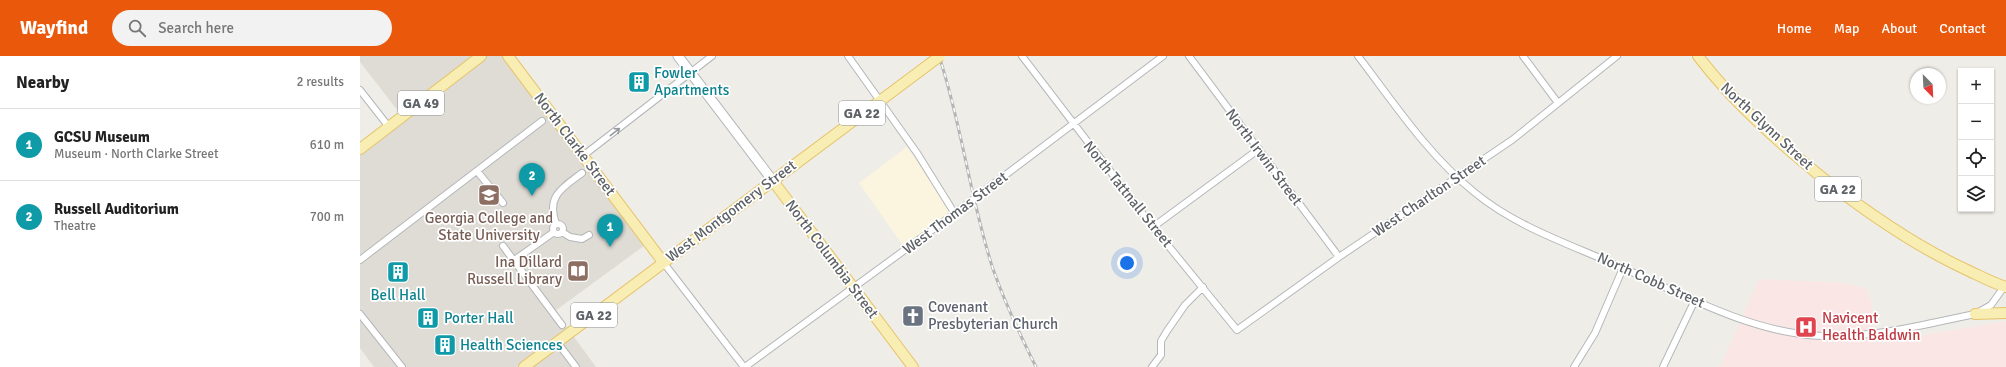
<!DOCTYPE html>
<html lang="en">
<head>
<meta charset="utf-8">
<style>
  :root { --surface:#fff; --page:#f2f2f2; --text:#222; --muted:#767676; --line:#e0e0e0; --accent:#ea580c }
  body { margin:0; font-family:Signika,sans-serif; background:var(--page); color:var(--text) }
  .controls { position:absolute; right:12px; top:12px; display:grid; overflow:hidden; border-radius:0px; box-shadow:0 1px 3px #0004 }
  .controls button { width:36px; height:36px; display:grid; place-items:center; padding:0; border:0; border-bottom:1px solid var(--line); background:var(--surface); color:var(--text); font:20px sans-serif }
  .compass { position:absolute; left:1550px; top:12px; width:36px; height:36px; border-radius:50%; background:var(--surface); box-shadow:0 1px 3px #0004; rotate:156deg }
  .you { position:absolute; left:767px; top:207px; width:14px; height:14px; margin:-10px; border:3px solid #fff; border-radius:50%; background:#1a73e8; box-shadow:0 0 0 6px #1a73e833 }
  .badge { display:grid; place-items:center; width:26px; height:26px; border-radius:50%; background:var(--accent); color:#fff; font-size:13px; font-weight:700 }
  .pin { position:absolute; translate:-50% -33px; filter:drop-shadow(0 1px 2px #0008) }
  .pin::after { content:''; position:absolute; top:21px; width:14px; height:12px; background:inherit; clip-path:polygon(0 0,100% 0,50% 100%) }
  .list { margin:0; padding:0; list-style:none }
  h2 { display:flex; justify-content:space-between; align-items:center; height:52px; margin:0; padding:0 16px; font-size:17px }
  h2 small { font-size:13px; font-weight:400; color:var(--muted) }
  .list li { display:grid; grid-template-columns:26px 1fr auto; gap:12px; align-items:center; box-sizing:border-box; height:72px; padding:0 16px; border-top:1px solid var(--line) }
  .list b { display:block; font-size:15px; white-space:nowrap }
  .list p { margin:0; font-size:13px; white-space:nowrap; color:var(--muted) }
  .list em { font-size:13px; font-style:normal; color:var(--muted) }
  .icon { flex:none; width:22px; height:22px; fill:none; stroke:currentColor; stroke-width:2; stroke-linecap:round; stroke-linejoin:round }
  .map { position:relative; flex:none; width:1646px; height:311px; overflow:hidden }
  header { display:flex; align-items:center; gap:24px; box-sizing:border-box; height:56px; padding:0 20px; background:var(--accent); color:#fff }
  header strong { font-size:19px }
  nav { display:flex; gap:22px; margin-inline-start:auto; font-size:14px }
  .search { width:280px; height:36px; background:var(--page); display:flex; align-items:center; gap:10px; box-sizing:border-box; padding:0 14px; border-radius:22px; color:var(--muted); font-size:15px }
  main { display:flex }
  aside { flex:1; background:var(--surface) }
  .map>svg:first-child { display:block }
</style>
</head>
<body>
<header>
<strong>Wayfind</strong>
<div class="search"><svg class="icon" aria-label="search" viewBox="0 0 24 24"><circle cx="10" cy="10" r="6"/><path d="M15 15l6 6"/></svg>Search here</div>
<nav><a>Home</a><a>Map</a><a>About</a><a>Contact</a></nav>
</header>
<main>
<aside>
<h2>Nearby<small>2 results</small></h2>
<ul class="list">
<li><span class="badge" style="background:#0f9aa8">1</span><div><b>GCSU Museum</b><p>Museum · North Clarke Street</p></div><em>610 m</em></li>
<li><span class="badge" style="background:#0f9aa8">2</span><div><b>Russell Auditorium</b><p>Theatre</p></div><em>700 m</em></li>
</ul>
</aside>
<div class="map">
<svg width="1646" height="311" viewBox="0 0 1646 311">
  <rect width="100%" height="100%" fill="#efede7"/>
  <path fill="#fbf5e0" d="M547,91L586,148L589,158L544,191L499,127Z"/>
  <path fill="#dfdcd5" d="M0,0H151L292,184L195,255L236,311H14L0,292V95L42,60L0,6Z"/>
  <path fill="#fae7e5" d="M1399,223L1485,227L1505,232L1511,244L1516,287L1646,265V311H1360Z"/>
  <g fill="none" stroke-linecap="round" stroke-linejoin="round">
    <g stroke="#b4b7ba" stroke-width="8">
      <path id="street" d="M488,0L557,97L595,158
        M662,0L793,171L877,274L979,201L1152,84L1257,0
        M829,0L979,201
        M998,0C1034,47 1068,99 1114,136C1155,170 1206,187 1254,208C1318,236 1392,278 1463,280C1514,282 1566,268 1615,258L1631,249L1644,231
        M1163,0L1198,47
        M0,34L29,71
        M224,99L352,0
        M117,115L143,147
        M632,129L803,0
        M196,168C186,140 202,132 222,117
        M193 173a5 5 0 1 1 10 0a5 5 0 1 1-10 0Z
        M793,171L899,93
        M202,176L210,181L222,183L229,179
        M143,190L202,269
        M0,204L182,65
        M153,205L194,176
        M303,206L384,311
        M0,258L42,311
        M197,286L216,311
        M385,311L602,152
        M792,311L801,299V285L807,275L825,249L843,231
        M1214,311L1235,277L1263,212
        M1303,311L1335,244"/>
    </g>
    <g stroke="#b3b6ba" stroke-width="11">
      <path id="secondary" d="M318,0L413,125"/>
    </g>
    <g stroke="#e5c36a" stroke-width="12">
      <path id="primary" d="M148,0L303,206
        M1338,0C1374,47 1418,86 1464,123C1509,158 1555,190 1607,214C1620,220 1633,227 1646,231
        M0,93L121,0
        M413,125L553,311
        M1615,258L1646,257
        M164,311L564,12"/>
    </g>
    <use href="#street" stroke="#fff" stroke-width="6"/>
    <use href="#secondary" stroke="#fff" stroke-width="9"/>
    <use href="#primary" stroke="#f8edb3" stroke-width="10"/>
    <g stroke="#b4b5b6" stroke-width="3">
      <path id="rail" d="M579,0C602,69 610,143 633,213C645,247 660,279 676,311"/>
    </g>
    <use href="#rail" stroke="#fff" stroke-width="1.5" stroke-dasharray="4.5" stroke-linecap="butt"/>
    <g stroke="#b4b7ba" stroke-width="8" stroke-linecap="butt">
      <path id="street-bridge" d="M602,152L632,129"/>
    </g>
    <g stroke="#e5c36a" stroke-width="12" stroke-linecap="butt">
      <path id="primary-bridge" d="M564,12L580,0"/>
    </g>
    <use href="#street-bridge" stroke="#fff" stroke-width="6"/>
    <use href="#primary-bridge" stroke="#f8edb3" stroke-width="10"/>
  </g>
  <defs><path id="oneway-shaft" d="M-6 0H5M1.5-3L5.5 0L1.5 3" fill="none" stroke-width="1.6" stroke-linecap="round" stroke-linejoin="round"/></defs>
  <use stroke="#96999c" href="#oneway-shaft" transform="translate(255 76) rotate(-38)"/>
  <defs>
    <g id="building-square" transform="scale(1.15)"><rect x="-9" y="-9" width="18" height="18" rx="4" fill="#0f9aa8" stroke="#fff"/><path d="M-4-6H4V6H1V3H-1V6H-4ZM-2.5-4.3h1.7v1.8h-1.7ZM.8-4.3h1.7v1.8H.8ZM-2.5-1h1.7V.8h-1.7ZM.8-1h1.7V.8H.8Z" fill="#fff"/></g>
    <g id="university-square" transform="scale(1.15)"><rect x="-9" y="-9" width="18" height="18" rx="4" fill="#8d6e63" stroke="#fff"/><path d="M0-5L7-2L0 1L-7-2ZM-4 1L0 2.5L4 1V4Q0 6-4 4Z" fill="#fff"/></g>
    <g id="library-square" transform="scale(1.15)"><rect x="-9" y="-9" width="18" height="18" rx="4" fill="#8d6e63" stroke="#fff"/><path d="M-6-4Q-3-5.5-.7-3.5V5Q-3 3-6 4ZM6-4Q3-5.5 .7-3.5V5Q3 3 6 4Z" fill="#fff"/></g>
    <g id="church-square" transform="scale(1.15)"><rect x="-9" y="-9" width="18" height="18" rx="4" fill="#6b7280" stroke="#fff"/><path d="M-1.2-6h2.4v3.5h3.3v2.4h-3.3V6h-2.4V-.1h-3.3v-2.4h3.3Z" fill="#fff"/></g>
    <g id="hospital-square" transform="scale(1.15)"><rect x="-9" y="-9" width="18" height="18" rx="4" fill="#e0444e" stroke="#fff"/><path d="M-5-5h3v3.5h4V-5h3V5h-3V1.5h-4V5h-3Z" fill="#fff"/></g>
  </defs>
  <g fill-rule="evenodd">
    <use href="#building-square" x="279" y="26"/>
    <use href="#university-square" x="129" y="139"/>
    <use href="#library-square" x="218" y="215"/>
    <use href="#building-square" x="38" y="216"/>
    <use href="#church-square" x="553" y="260"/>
    <use href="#building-square" x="68" y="262"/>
    <use href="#hospital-square" x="1446" y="271"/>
    <use href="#building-square" x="85" y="289"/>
  </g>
  <g text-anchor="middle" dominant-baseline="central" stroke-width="3.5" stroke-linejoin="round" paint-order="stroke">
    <g fill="#fff" stroke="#8e9194" stroke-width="1">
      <rect x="38" y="35" width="46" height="24" rx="3"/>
      <rect x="479" y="45" width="46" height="24" rx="3"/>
      <rect x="1455" y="121" width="46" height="24" rx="3"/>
      <rect x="211" y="247" width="46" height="24" rx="3"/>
    </g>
    <g font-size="14" font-weight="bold" fill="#5e6266">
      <text x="61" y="47">GA 49</text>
      <text x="502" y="57">GA 22</text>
      <text x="1478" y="133">GA 22</text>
      <text x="234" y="259">GA 22</text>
    </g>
    <g font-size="15" fill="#0d838f" stroke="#fff" text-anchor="start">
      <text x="294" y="17">Fowler<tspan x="294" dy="17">Apartments</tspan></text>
      <text x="38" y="239" text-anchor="middle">Bell Hall</text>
      <text x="84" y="262">Porter Hall</text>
      <text x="100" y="289">Health Sciences</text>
    </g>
    <g font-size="15" fill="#5e6266" stroke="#fff">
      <text transform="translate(1407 70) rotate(43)">North Glynn Street</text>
      <text transform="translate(215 88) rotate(53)">North Clarke Street</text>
      <text transform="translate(904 101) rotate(53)">North Irwin Street</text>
      <text transform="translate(768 138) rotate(51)">North Tattnall Street</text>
      <text transform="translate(1069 140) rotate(-34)">West Charlton Street</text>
      <text transform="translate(371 155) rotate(-37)">West Montgomery Street</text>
      <text transform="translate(595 157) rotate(-37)">West Thomas Street</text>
      <text transform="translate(472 203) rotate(53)">North Columbia Street</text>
      <text transform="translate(1291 224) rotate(24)">North Cobb Street</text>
    </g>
    <g font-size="15" fill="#785e54" stroke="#fff">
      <text x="129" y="162">Georgia College and<tspan x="129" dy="17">State University</tspan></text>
      <text x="202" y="206" text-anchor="end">Ina Dillard<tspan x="202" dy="17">Russell Library</tspan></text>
    </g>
    <g font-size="15" fill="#5b616d" stroke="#fff" text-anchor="start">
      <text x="568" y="251">Covenant<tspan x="568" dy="17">Presbyterian Church</tspan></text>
    </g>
    <g font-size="15" fill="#be3a42" stroke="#fff" text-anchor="start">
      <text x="1462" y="262">Navicent<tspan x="1462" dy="17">Health Baldwin</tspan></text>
    </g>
  </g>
</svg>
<div class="controls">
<button>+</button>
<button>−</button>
<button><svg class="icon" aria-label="locate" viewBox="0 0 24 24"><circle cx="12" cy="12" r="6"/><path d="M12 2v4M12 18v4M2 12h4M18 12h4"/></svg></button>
<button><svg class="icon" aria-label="layers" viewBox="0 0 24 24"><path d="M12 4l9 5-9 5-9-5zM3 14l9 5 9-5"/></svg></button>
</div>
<svg class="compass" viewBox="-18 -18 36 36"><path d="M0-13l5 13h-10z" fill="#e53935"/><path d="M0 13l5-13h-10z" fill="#767676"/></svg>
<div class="you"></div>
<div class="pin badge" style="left:250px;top:191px;background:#0f9aa8">1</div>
<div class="pin badge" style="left:172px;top:140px;background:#0f9aa8">2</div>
</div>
</main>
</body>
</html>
